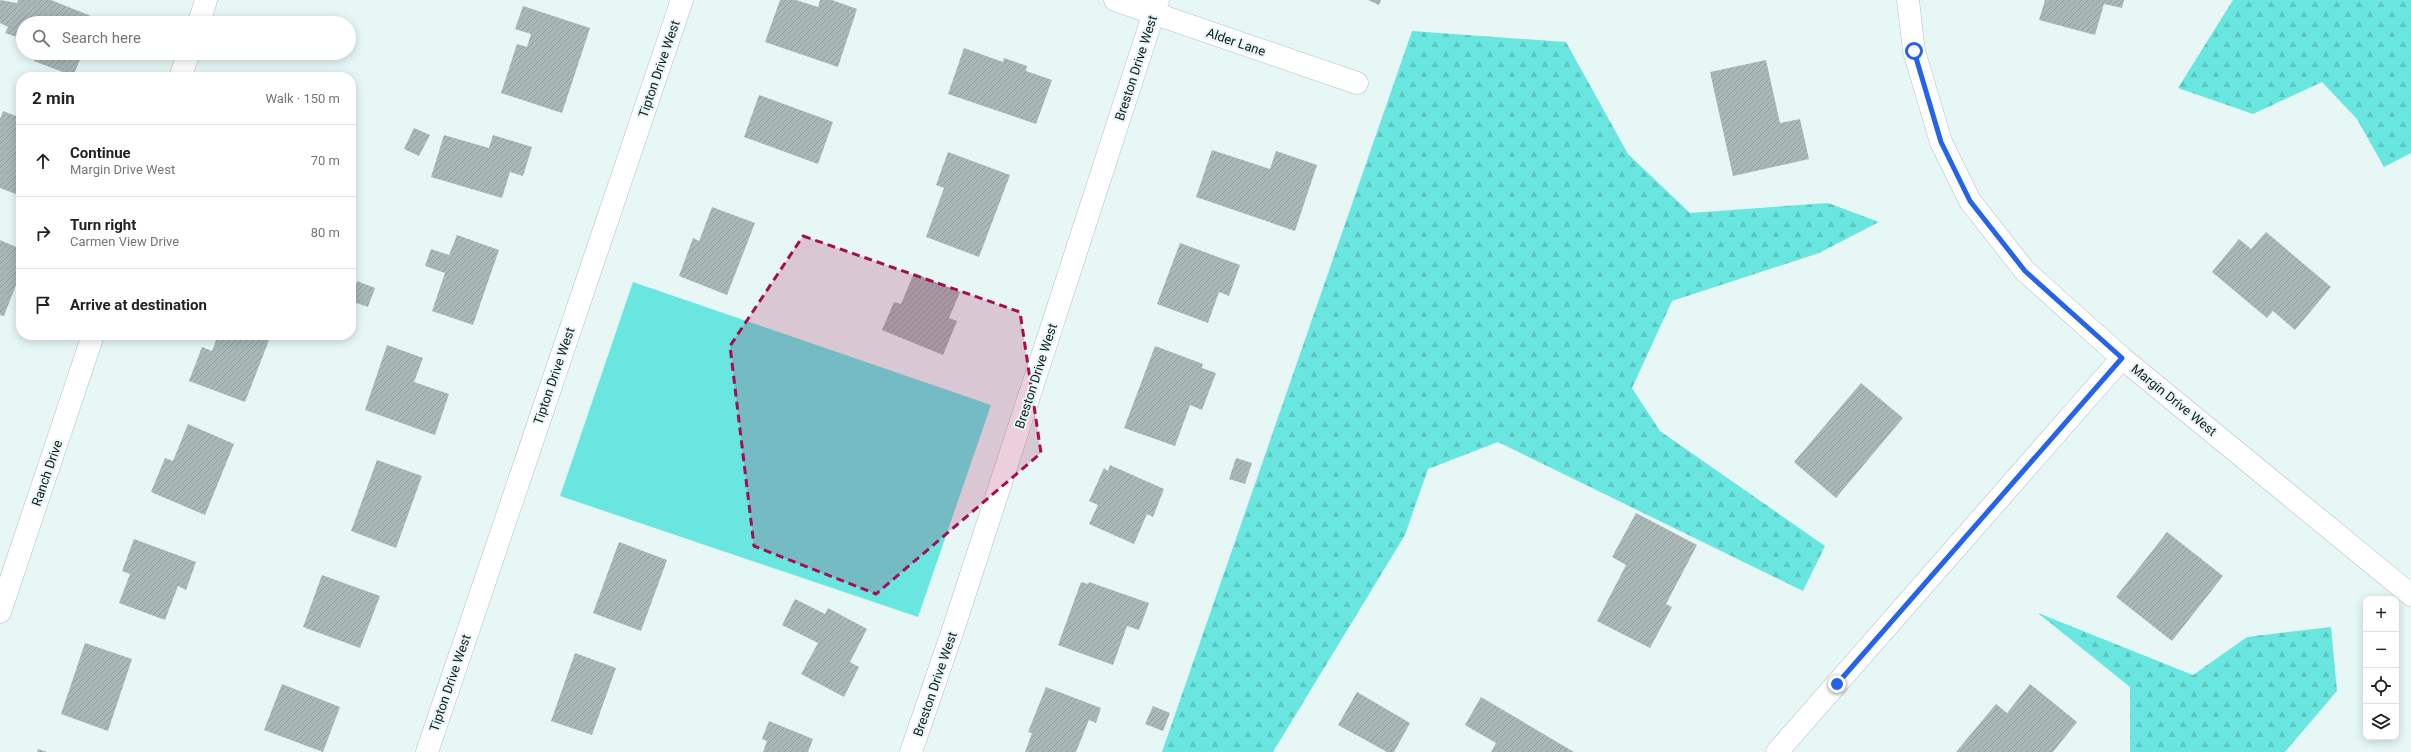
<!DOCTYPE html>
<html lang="en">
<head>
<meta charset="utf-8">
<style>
  :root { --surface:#fff; --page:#f6f6f6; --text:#222; --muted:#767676; --line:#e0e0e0 }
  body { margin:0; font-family:Roboto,sans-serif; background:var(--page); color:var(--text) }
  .controls { position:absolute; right:12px; bottom:12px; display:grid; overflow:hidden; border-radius:8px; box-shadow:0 2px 10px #0003 }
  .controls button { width:36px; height:36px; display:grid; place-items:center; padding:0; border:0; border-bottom:1px solid var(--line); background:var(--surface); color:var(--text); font:20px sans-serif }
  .stop { position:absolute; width:12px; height:12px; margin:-9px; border:3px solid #2563eb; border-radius:50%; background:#fff }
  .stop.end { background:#2563eb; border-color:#fff; box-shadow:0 1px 4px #0008 }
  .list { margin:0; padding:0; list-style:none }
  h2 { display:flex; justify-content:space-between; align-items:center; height:52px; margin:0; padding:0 16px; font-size:17px }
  h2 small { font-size:13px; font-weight:400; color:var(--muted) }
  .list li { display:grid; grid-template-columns:26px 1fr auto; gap:12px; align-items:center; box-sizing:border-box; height:72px; padding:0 16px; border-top:1px solid var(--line) }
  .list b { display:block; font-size:15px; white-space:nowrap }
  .list p { margin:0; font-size:13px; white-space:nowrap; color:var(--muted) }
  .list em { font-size:13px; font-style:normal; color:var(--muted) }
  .icon { flex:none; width:22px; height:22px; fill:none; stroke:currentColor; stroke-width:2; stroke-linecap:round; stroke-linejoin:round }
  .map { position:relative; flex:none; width:2411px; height:752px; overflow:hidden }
  .search { position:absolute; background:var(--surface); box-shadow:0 2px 10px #0003; left:16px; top:16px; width:340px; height:44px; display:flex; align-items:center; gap:10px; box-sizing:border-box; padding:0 14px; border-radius:22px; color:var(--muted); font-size:15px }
  .panel { position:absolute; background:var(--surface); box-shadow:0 2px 10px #0003; left:16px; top:72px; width:340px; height:268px; border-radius:16px }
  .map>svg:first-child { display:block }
</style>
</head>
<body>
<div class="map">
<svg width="2411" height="752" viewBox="0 0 2411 752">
  <defs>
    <pattern id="forest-firs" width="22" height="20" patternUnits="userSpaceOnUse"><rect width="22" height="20" fill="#6ae6e0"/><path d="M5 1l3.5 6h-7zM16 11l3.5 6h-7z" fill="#5bc5c0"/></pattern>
    <pattern id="building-hatch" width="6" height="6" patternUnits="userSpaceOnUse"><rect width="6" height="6" fill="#a9b9b7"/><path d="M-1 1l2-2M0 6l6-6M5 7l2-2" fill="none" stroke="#919e9d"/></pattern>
  </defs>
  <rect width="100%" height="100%" fill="#e6f7f6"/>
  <path fill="#6ae6e0" d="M633,282L991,405L918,617L560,496Z"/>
  <path fill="url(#forest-firs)" d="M2233,0H2411V153L2384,167L2357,119L2322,82L2253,114L2178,88Z
    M1412,31L1566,42L1628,154L1690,213L1828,203L1879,222L1819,253L1672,301L1632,388L1660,431L1825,546L1803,591L1498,442L1428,469L1405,535L1273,752H1162Z
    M2038,613L2193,675L2247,637L2331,627L2337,691L2285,752H2130V687Z"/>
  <path fill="url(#building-hatch)" d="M0,0L17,3L18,0H51L96,18L94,23H23V39L5,33L8,27L0,23Z
    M780,0H796L818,7L820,0H832L857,9L838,67L765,42Z
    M1368,0H1381L1379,5Z
    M2045,0H2124L2122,8L2104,4L2095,35L2039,20Z
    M523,6L590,28L562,113L501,93L517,44L527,47L531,34L515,29Z
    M964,48L1003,62L1004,58L1027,66L1026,71L1052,80L1036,124L948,94Z
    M37,53H83L73,76L34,61Z
    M1766,60L1780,123L1800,119L1809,159L1733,176L1710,72Z
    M759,95L833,122L818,164L744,137Z
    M3,111L21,118V196L0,188V119Z
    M414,128L430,135L419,156L404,149Z
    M444,135L489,148L493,135L532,147L523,176L510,172L502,198L431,177Z
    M1212,150L1270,169L1276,151L1317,165L1295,231L1196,197Z
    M948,152L1010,175L979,257L926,237L944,188L936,185Z
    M712,207L755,223L727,295L679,276L693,238L699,241Z
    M2266,232L2331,287L2295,330L2273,311L2267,318L2212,272L2239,239L2251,249Z
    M457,235L499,250L473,325L432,311L445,273L425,266L431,249L449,255Z
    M0,240L21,249V272L4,316L0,315Z
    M1180,243L1240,265L1229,296L1219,292L1208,323L1157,304Z
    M914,273L960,292L949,318L957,321L943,355L882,330L894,302L901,304Z
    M357,281L375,288L368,307L351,301Z
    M218,335H271L245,402L189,381L202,347L212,351Z
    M387,345L423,358L414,382L449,394L435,435L365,410Z
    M1155,346L1203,364L1202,368L1216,373L1202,410L1190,405L1175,446L1124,428Z
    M1861,383L1903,418L1836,498L1794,462Z
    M188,424L234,444L205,515L151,492L165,458L173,461Z
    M1236,458L1252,463L1245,484L1229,479Z
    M377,460L422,476L396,548L351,531Z
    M1110,465L1164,489L1153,517L1147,514L1134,544L1089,524L1098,505L1089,501L1104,468L1108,471Z
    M1636,513L1697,545L1666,604L1672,607L1650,648L1597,621L1626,565L1612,557Z
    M2167,532L2223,576L2172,641L2116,597Z
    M134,539L196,562L186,590L178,586L165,620L119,603L130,574L122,571Z
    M619,542L667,560L641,631L593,613Z
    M322,575L380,596L360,648L303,627Z
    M1081,582L1088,584L1089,582L1149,603L1139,630L1127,626L1113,665L1058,645Z
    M795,599L825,614L828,608L867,629L850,662L859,667L844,697L801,674L818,643L782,625Z
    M85,643L132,659L108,731L61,714Z
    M575,653L616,668L592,735L551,721Z
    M282,684L340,707L323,752L264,730Z
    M2030,684L2077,722L2053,752H1956L1996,704L2007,713Z
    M1046,687L1101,708L1096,723L1089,720L1076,752H1025L1032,733L1028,732Z
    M1357,692L1410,723L1394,752H1387L1338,725Z
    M1481,697L1574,752H1491L1496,743L1465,725Z
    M1153,706L1170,713L1163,731L1145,724Z
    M769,721L813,739L808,752H763L767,741L762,739Z
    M38,749L47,752H37Z"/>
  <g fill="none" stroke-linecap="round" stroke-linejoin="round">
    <g stroke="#afc0be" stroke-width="23">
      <path id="minor" d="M1115,0L1357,83
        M1908,0L1914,51L1941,142L1970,201L2025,271L2122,358L2411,595
        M199,23L206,0
        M180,77L189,53
        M0,612L93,335
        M427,752L682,0
        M911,752L954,627L1158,0
        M1777,752L2122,358"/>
    </g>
    <use href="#minor" stroke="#fff" stroke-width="22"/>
  </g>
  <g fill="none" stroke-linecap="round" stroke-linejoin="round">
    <path stroke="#2563eb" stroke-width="5" d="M1837,684L2122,358L2025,271L1970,201L1941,142L1914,51"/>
  </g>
  <path fill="#a30f50" fill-opacity="0.2" stroke="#a30f50" stroke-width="3" stroke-dasharray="8 5" stroke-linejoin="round" d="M803,236L1020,312L1041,453L876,594L754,546L730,346Z"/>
  <g text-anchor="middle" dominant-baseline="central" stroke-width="4" stroke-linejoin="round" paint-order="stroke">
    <g font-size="13" fill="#161c1c" stroke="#e6f7f6">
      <text transform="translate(1236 42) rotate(19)">Alder Lane</text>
      <text transform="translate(1136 68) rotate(-72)">Breston Drive West</text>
      <text transform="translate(659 69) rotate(-71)">Tipton Drive West</text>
      <text transform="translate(554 376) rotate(-71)">Tipton Drive West</text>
      <text transform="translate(1036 376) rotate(-72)">Breston Drive West</text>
      <text transform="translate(2174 400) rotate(39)">Margin Drive West</text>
      <text transform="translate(47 473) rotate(-71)">Ranch Drive</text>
      <text transform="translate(450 683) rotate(-71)">Tipton Drive West</text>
      <text transform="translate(935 684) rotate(-71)">Breston Drive West</text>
    </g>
  </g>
</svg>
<div class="controls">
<button>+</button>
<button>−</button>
<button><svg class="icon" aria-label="locate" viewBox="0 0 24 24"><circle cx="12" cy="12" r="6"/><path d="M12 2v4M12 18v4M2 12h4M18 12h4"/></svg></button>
<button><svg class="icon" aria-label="layers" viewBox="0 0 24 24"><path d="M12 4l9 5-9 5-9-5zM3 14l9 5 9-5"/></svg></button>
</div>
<div class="stop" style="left:1914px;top:51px"></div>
<div class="stop end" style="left:1837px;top:684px"></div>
<div class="search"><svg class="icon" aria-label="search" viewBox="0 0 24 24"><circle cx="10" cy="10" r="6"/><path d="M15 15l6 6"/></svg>Search here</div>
<section class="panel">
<h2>2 min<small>Walk · 150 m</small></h2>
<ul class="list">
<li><svg class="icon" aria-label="ahead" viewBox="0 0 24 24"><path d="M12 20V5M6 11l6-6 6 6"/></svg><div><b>Continue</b><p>Margin Drive West</p></div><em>70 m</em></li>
<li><svg class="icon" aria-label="right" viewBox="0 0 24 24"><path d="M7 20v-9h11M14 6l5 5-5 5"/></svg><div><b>Turn right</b><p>Carmen View Drive</p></div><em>80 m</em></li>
<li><svg class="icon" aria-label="arrive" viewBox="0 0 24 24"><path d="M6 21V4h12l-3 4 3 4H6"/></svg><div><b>Arrive at destination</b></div></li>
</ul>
</section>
</div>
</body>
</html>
